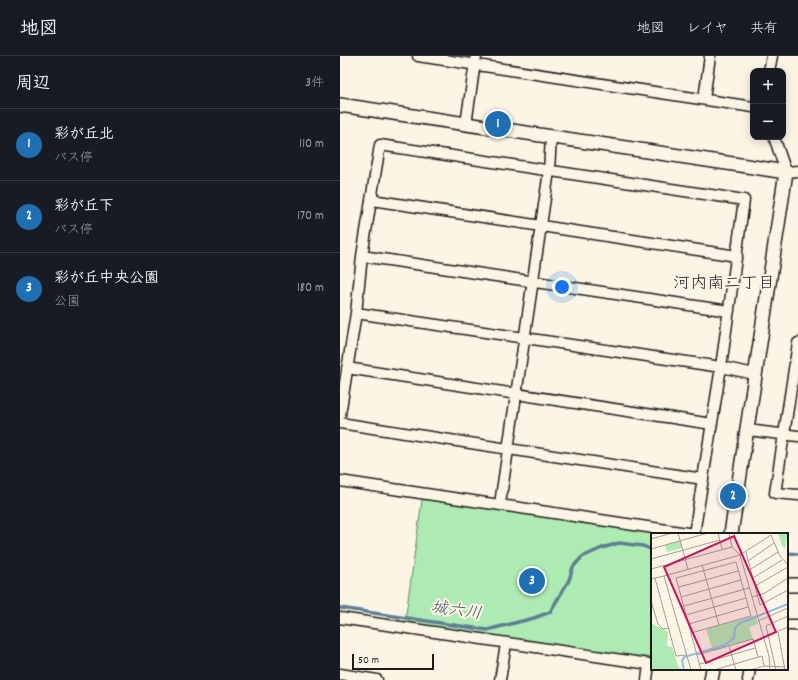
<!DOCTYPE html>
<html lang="ja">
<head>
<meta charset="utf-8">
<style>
  :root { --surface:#171b24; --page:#20242c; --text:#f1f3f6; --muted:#9ea1a6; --line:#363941; --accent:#1f6fb2 }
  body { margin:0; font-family:Dekko,"Klee One",sans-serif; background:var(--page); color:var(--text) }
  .controls { position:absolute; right:12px; top:12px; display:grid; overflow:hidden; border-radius:8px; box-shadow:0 2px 10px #0003 }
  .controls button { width:36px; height:36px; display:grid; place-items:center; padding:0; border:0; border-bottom:1px solid var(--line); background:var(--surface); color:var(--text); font:20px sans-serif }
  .scale { position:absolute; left:12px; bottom:10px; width:82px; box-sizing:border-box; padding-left:4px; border:2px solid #1c1c1c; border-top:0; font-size:11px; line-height:14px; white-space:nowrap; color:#1c1c1c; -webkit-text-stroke:3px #fcf5e5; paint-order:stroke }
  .you { position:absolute; left:222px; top:231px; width:14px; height:14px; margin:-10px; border:3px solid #fff; border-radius:50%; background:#1a73e8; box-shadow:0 0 0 6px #1a73e833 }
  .badge { display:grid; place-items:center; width:26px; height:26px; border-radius:50%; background:var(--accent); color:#fff; font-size:13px; font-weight:700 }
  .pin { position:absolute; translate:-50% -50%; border:2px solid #fff; box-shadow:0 1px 4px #0006 }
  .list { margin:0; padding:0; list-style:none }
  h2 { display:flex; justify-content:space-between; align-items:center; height:52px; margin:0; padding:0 16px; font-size:17px }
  h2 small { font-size:13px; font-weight:400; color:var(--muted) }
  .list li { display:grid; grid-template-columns:26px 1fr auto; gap:12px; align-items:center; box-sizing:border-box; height:72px; padding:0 16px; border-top:1px solid var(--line) }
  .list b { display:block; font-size:15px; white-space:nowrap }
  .list p { margin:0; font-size:13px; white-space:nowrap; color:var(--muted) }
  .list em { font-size:13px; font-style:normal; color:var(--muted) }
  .map { position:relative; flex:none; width:458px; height:624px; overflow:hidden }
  header { display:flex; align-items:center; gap:24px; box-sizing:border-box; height:56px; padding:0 20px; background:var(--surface); border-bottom:1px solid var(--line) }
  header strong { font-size:19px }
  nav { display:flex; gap:22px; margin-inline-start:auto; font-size:14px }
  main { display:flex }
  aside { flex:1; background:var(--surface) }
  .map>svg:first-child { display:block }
</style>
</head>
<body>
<header>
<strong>地図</strong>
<nav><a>地図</a><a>レイヤ</a><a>共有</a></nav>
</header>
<main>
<aside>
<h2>周辺<small>3件</small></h2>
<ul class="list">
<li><span class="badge">1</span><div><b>彩が丘北</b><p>バス停</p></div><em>110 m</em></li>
<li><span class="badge">2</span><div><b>彩が丘下</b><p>バス停</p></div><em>170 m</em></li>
<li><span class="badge">3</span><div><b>彩が丘中央公園</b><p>公園</p></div><em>180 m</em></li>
</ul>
</aside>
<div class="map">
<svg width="458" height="624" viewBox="0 0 458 624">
  <rect width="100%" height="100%" fill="#fcf5e5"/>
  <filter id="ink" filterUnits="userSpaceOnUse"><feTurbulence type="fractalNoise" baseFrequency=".025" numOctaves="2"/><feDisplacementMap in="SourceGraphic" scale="8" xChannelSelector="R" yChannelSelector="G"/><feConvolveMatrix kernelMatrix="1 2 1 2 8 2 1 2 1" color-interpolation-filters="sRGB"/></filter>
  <g filter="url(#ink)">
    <path fill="#aeebb2" stroke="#658467" d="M83,438L356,478H312V587L309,608L64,572Z"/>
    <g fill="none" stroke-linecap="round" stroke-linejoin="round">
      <path stroke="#5d7e95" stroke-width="3.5" d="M447,497L458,498
        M0,552L147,574L194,562L210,556L229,524L233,511L242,501L262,492L279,487L303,490L312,494"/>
      <g stroke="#1c1c1c" stroke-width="13">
        <path id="minor" d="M78,0L413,51
          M429,15L432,0
          M364,43L370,0
          M126,68L136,0
          M434,81L446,116L458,115
          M32,144L397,200
          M22,200L389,255
          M16,257L381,311L415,318
          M458,287L435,437L458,439
          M7,312L372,368
          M0,359L16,257L22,200L40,89L404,144L381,311L354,478L0,425
          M0,367L363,423
          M407,374L458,380
          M160,448L209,115L211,81
          M0,562L309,608L307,624
          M447,569H458
          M0,618L37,624
          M160,624L166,588
          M408,624L410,613"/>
      </g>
      <g stroke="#1c1c1c" stroke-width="16">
        <path id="tertiary" d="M0,49L446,116L391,478
          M447,529H458
          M371,624L373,613"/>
      </g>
      <use href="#minor" stroke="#fcf5e5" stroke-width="10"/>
      <use href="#tertiary" stroke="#fcf5e5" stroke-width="13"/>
    </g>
  </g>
  <g text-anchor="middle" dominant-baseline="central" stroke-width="4" stroke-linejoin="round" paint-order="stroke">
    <g font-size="17" fill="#1c1c1c" stroke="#fcf5e5">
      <text x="384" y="229">河内南二丁目</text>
    </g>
    <g font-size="17" font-style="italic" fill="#425563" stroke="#fcf5e5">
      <text transform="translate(116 556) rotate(8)">城六川</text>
    </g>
  </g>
  <g transform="translate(311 477)">
    <rect width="137" height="137" fill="#fcf5e5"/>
    <path d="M127,0H137L134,16L131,13ZM29,8L31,15L16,19L14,12ZM105,82L107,91L98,94L102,106L62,118L55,96ZM0,90L17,99L16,113L21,114L27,133L32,137H0Z" fill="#aeebb2"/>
    <path fill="none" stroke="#89bfe6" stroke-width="2" d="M33,137L31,128L33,124L74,112L83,105L84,95L89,90L137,71"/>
    <path fill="none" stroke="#a29e95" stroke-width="1" d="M27,0L37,36M67,0L71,16M78,0L81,14L89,22L120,2L129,23L137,32M0,6L21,0M0,16L57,0M95,19L109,72L137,57M0,26L69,7M97,28L123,10M51,32L68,92M0,36L81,14M100,36L127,19M4,45L25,123L35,122M102,45L131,27M0,46L13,43M104,53L137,34M28,54L87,38M30,64L90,47M101,64L114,60L137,45M0,68L7,91L12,96L18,95M33,73L98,55M35,82L95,65M107,88L137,75M38,91L97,74M127,99L134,137M40,100L100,83L85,29L25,45L50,137M118,102L137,94M78,113L85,137M46,122L102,106L107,124M49,131L104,115M40,137L13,43L89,22L118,123L119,137M63,137L111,123L113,133M99,137L113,133L134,134M125,137L115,93L137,83"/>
    <path fill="#c2185b" fill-opacity="0.15" stroke="#c2185b" stroke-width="2" d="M83,3L125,99L55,130L13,34Z"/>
    <rect width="137" height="137" fill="none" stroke="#1c1c1c" stroke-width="2"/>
  </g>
</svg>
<div class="controls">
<button>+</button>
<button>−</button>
</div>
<div class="scale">50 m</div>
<div class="you"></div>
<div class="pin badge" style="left:158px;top:68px">1</div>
<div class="pin badge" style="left:393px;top:440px">2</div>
<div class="pin badge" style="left:192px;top:525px">3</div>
</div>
</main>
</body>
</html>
